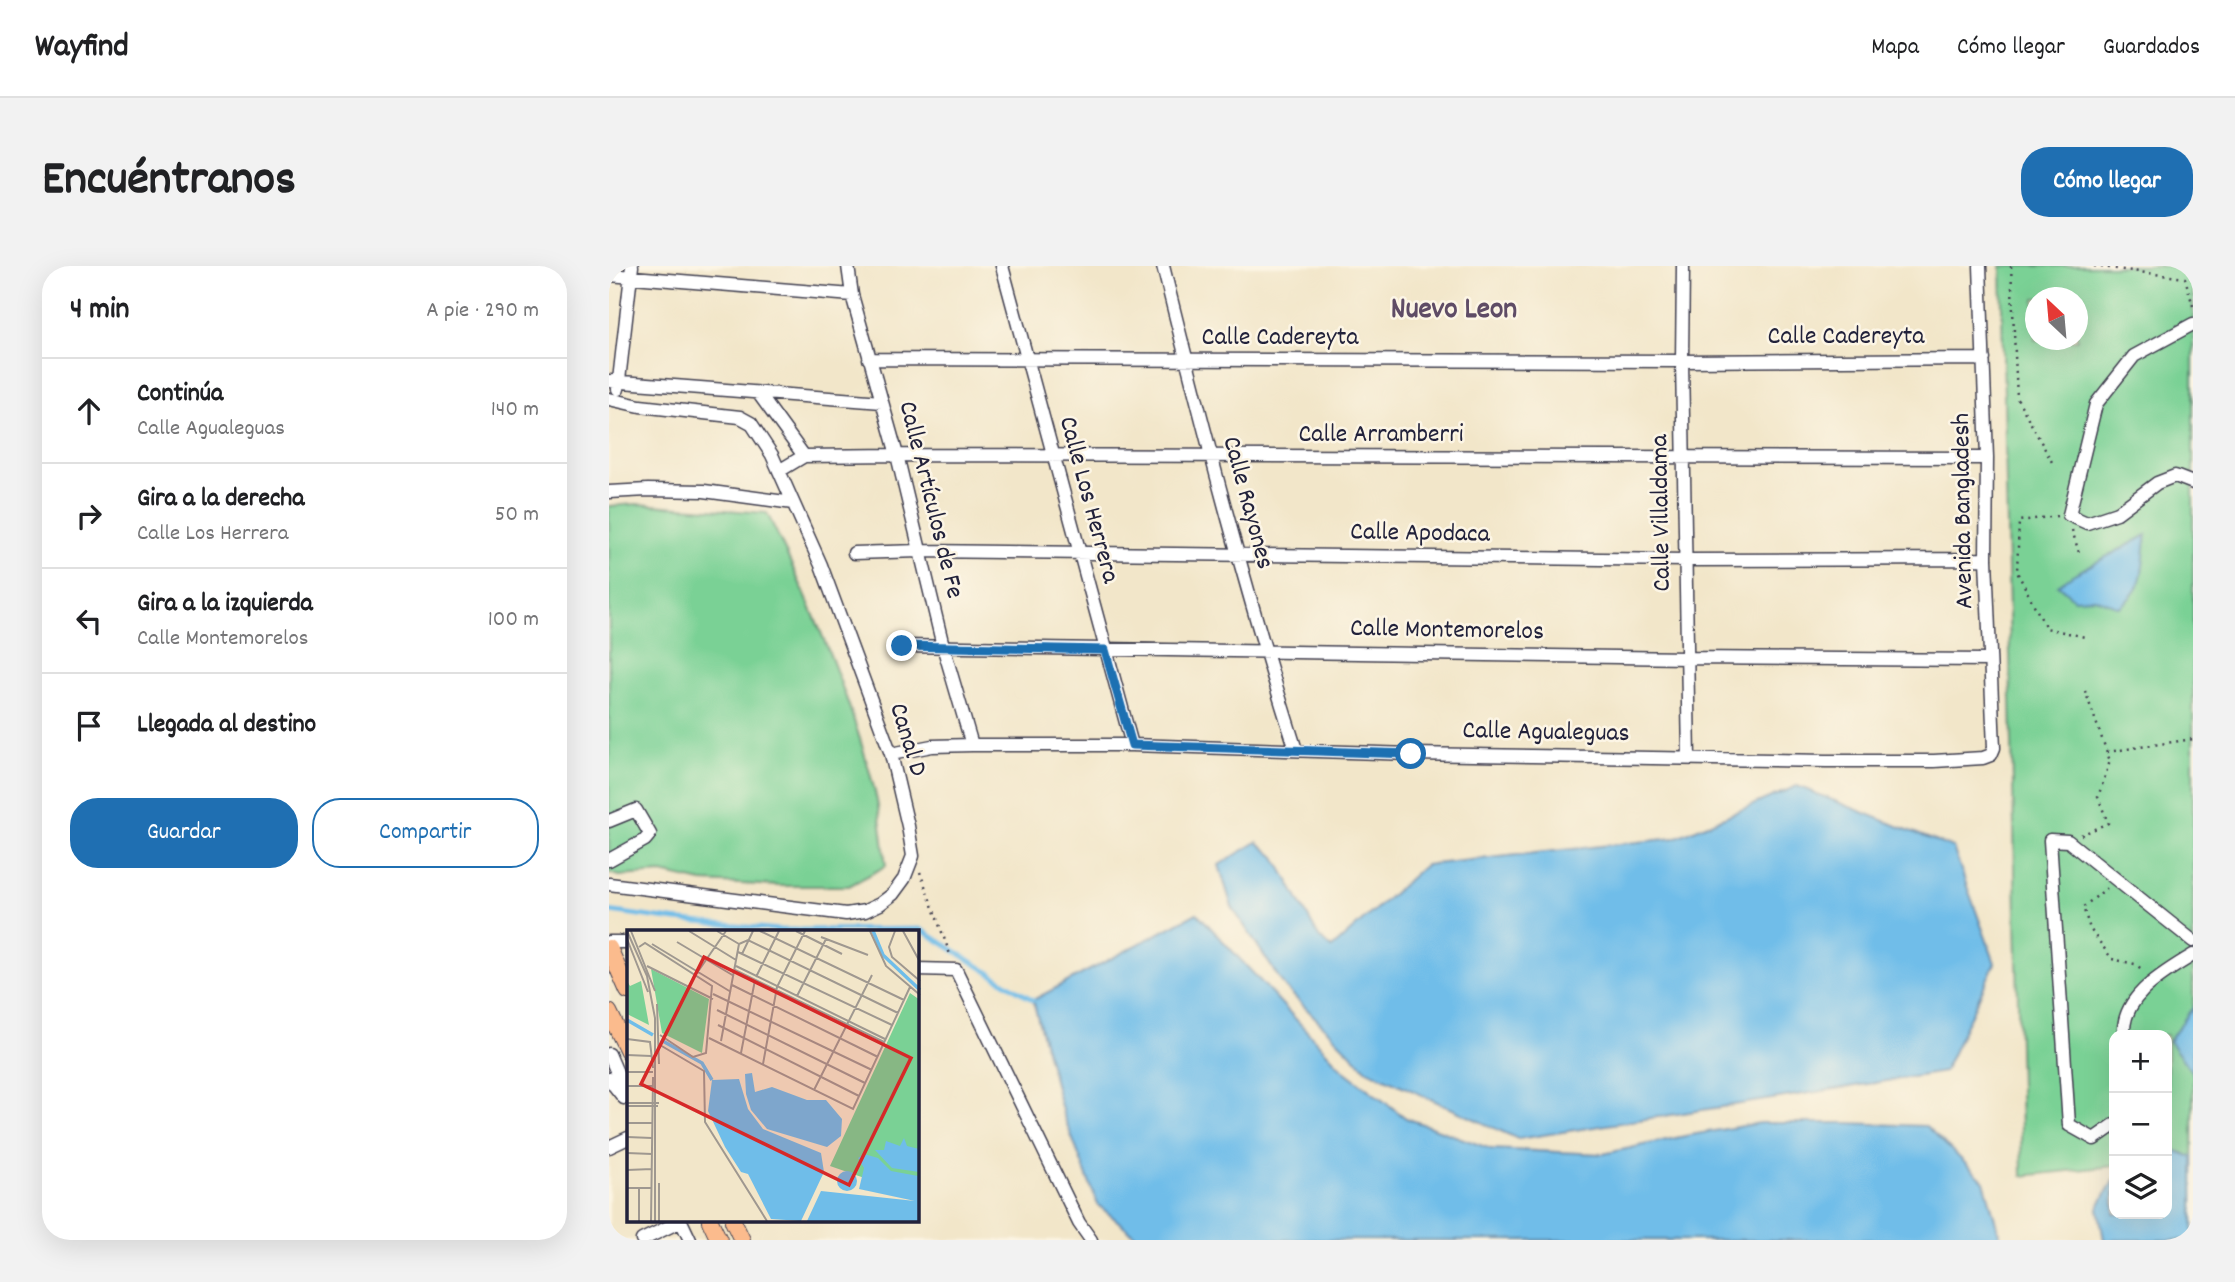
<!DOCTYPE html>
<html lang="es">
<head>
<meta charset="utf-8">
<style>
  :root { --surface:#fff; --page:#f2f2f2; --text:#202124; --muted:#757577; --line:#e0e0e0; --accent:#1f6fb2 }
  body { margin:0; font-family:Dekko,sans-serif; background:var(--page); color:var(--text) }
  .controls { position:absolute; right:21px; bottom:21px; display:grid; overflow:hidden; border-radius:14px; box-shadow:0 7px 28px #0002 }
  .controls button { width:63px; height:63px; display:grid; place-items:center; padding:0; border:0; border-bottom:2px solid var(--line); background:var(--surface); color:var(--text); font:35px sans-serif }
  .compass { position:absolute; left:1416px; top:21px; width:63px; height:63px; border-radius:50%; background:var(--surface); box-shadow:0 7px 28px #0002; rotate:334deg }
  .stop { position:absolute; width:21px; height:21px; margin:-16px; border:5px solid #1f6fb2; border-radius:50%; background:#fff }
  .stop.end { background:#1f6fb2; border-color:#fff; box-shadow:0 2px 7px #0008 }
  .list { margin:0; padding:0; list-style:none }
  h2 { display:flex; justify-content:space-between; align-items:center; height:91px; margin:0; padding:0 28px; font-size:30px }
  h2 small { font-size:23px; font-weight:400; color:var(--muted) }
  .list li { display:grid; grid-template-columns:46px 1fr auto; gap:21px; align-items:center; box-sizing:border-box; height:105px; padding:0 28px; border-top:2px solid var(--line) }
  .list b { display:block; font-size:26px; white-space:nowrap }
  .list p { margin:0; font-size:23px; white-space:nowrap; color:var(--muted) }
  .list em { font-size:23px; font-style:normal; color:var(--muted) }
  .actions { display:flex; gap:14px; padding:21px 28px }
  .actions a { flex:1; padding:16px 0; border:2px solid var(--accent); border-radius:28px; text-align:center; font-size:24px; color:var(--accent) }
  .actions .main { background:var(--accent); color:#fff }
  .icon { flex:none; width:38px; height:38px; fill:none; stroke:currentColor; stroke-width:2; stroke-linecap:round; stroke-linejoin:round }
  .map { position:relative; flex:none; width:1584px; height:974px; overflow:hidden; border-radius:28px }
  header { display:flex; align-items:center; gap:42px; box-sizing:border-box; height:98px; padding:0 35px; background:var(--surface); border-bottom:2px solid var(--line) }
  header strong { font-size:33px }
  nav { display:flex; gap:38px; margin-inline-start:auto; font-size:24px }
  .intro { display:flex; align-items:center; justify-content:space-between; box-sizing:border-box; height:168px; padding:0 42px }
  h1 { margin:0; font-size:49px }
  .button { padding:18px 32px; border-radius:28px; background:var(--accent); color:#fff; font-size:24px; font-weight:700 }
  main { display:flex; gap:42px; padding:0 42px }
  aside { flex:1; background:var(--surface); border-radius:28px; box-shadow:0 7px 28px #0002 }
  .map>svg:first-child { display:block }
</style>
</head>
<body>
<header>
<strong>Wayfind</strong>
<nav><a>Mapa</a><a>Cómo llegar</a><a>Guardados</a></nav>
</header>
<div class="intro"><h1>Encuéntranos</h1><a class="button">Cómo llegar</a></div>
<main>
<aside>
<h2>4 min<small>A pie · 290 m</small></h2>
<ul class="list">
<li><svg class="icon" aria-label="ahead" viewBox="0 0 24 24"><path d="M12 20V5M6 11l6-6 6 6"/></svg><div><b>Continúa</b><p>Calle Agualeguas</p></div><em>140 m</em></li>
<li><svg class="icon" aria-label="right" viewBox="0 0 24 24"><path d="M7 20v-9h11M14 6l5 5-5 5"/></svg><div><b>Gira a la derecha</b><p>Calle Los Herrera</p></div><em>50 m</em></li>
<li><svg class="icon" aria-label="left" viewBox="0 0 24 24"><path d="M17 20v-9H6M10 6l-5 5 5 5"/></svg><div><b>Gira a la izquierda</b><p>Calle Montemorelos</p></div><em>100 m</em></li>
<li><svg class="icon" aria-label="arrive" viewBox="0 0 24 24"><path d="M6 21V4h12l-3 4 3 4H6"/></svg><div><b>Llegada al destino</b></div></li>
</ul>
<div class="actions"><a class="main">Guardar</a><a>Compartir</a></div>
</aside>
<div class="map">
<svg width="1584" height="974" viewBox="0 0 1584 974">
  <rect width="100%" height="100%" fill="#fcf5e5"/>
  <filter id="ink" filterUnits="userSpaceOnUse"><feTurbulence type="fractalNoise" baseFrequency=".0143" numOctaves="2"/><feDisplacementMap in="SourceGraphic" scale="14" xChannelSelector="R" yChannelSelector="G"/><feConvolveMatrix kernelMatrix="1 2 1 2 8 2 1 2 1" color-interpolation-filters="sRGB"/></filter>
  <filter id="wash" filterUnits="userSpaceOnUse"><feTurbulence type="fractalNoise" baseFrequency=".00686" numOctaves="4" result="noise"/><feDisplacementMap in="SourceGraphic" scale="28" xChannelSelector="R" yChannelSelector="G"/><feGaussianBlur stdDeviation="1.57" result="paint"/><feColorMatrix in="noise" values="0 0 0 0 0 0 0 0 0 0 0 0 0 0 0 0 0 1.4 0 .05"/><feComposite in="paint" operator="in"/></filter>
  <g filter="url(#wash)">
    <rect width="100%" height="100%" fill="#f2e6c9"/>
    <path fill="#7ad195" stroke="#4e7a68" stroke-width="2" fill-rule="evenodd" d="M1392,0H1584V891L1558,894V769H1505V900L1413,910ZM1426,32H1468V74H1426Z
      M28,238L158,247C201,335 242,430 266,526C272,550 274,576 277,600L240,620H171L93,616L53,607L10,610L0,607V240Z"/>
    <path fill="#6fbde9" stroke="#487092" stroke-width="2" d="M1538,269C1532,298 1539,322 1510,341L1486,332L1465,333L1449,319L1465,308Z
      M1188,520L1344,582L1386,697L1335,806L909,873L758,804L676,721L623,641L610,599L648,576L666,591L710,671L723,682L816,599L1066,572Z
      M588,647L735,805L797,852L882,883L994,888L1076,870L1151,857H1238L1317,860L1375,915L1392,974H532L489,939L454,848L424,734Z
      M1584,741V808L1560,775Z
      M1562,883L1584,891V974H1495L1489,942L1505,913V948H1558V884Z"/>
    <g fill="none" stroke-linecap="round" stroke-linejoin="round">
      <path stroke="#6fbde9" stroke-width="4.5" d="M0,645L65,654L172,664L311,663L424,734"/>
    </g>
  </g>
  <g filter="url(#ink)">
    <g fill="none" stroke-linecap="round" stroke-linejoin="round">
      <g stroke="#413f50" stroke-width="15">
        <path id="minor" d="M239,0L243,29L288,189L334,380L363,479
          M393,0L523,479
          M554,0C594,162 636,324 687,484
          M1074,0L1073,95L1080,493
          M0,9L243,29
          M1584,58L1525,90L1487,138L1460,249L1478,257L1508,247L1548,217L1566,210L1584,217
          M260,93L1073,95L1375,93
          M0,115L273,136
          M9,123L23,0
          M150,128L195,190
          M0,133L31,140L131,151L142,157L163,189L212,299L282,488L299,560L304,590L295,613L284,628L271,638L256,645L237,648L0,618
          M170,205L195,190L288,189L1378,192
          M0,226L39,224L95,225L184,237
          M245,287L311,285L1077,294L1377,293
          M293,380L1078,392L1381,394
          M282,488L323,480L363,479H523L802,488L1217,495H1325L1374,492L1382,489L1385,482L1377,293L1378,192L1371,0
          M0,555L27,544L41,568L36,574L0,594
          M0,676H19
          M308,703L347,704L470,957L482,974
          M1515,769C1512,730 1555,707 1584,689
          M0,788L19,832
          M0,813L15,832
          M1505,859L1485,873L1460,859L1441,574L1459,575L1584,675
          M0,881L19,872
          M72,955L81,974
          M33,974L72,955"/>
      </g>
      <g stroke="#413f50" stroke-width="18">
        <path id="major" d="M0,682L19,725
          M0,746L19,785
          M101,955L110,974
          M124,955L133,974"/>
      </g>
      <path stroke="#413f50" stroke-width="2.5" stroke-dasharray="2 5" stroke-linecap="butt" d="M1402,0L1408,132L1444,198
        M1485,0L1576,12L1584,40
        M1448,250L1410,255L1408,306L1437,362L1476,371
        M1463,264L1471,290
        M1498,486L1584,473
        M1472,569L1499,557L1489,531L1501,495L1476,425
        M311,606L342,691
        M1498,622L1474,641L1481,663L1503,693L1526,698L1535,705"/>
      <use href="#minor" stroke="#fff" stroke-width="12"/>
      <use href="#major" stroke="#fbbb8d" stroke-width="16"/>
    </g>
  </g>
  <g fill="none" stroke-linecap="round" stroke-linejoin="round" filter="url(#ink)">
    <path stroke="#1f6fb2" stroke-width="9" d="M293,380L496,384L523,479L802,488"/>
  </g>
  <g text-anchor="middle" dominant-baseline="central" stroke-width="5" stroke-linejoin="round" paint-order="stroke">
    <g font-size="26" fill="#22223b" stroke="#fcf5e5">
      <text x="1237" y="71">Calle Cadereyta</text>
      <text x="671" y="72">Calle Cadereyta</text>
      <text x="772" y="169">Calle Arramberri</text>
      <text transform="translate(321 234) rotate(76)">Calle Artículos de Fe</text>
      <text transform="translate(479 234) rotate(75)">Calle Los Herrera</text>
      <text transform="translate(638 237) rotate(75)">Calle Rayones</text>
      <text transform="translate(1355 245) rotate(-91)">Avenida Bangladesh</text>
      <text transform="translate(1053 247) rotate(-91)">Calle Villaldama</text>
      <text transform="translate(811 268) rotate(1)">Calle Apodaca</text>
      <text transform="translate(838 365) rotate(1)">Calle Montemorelos</text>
      <text transform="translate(937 467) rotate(1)">Calle Agualeguas</text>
      <text transform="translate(298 474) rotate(73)">Canal D</text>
    </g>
    <g font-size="30" font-weight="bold" fill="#5f4c66" stroke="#fcf5e5">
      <text x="845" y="45">Nuevo Leon</text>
    </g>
  </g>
  <g transform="translate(18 664)">
    <rect width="292" height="292" fill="#f2e6c9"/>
    <path d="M24,39L82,69L75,123L35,103ZM0,51L3,56L14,51L22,95L0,84ZM283,63L293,70L292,267L203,236Z" fill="#7ad195"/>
    <path d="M125,143L128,162L145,157L180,170H199L215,189L214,206L200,217L140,199L124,180L119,164L118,144ZM112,149L121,179L136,199L194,223L197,242L174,291L144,289L121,244L114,242L98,217L81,181L85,150ZM277,208L280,216L292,219V242L265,238L248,220H257L259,211L273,216ZM237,224L251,228L264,241L291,246L292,291H180L194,261L288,271L232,259L237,238L231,228ZM210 251a10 10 0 1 1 20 0a10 10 0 1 1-20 0Z" fill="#6fbde9"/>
    <path fill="none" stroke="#6fbde9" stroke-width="3.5" d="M246,1L256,25L293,60M0,90L26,105M34,110L75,133L85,150"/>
    <path fill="none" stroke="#9f9890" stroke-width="2" d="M0,1L20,46L28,88V291M4,1L28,61M62,1L109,30M90,1L112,14M133,1L277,70M169,1L215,24M243,1L259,36L293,65M268,1L262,17L265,27L293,51M276,1L293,32M194,7L241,25M0,9L21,62M50,12L107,46M25,14L104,62M112,14L121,10L271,83M12,17L18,13L85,56L79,123L66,127L33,105M111,22L265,95M115,24L126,1M20,36L86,69M109,36L258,109M108,40L257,112M70,43L99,1M129,47L152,1M105,55L251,127M86,64L245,140M170,66L199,9M30,74L32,134M90,80L238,153M91,95L232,166M82,108L226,179L283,57M0,109L23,112L26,138M94,111L112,14M33,115L77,141L78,192L140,291M114,123L128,50M0,125L24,126M136,134L150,57L178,1M0,142H26M0,156H25M187,160L245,45M0,173H32M0,176H31M0,193H25M0,207L25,208M0,223L25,224M0,240L25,239M32,253V291M0,258H25M12,291V258M24,291L26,147"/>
    <path fill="#d62828" fill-opacity="0.15" stroke="#d62828" stroke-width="3.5" d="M77,27L284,128L222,255L14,154Z"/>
    <rect width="292" height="292" fill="none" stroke="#22223b" stroke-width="3.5"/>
  </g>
</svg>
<div class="controls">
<button>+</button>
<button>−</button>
<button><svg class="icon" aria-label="layers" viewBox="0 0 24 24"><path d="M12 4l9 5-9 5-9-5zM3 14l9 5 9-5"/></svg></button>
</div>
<svg class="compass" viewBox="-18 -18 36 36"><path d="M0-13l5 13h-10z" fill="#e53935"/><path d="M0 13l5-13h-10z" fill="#757577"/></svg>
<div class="stop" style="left:802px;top:488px"></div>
<div class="stop end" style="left:293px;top:380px"></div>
</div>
</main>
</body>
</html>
